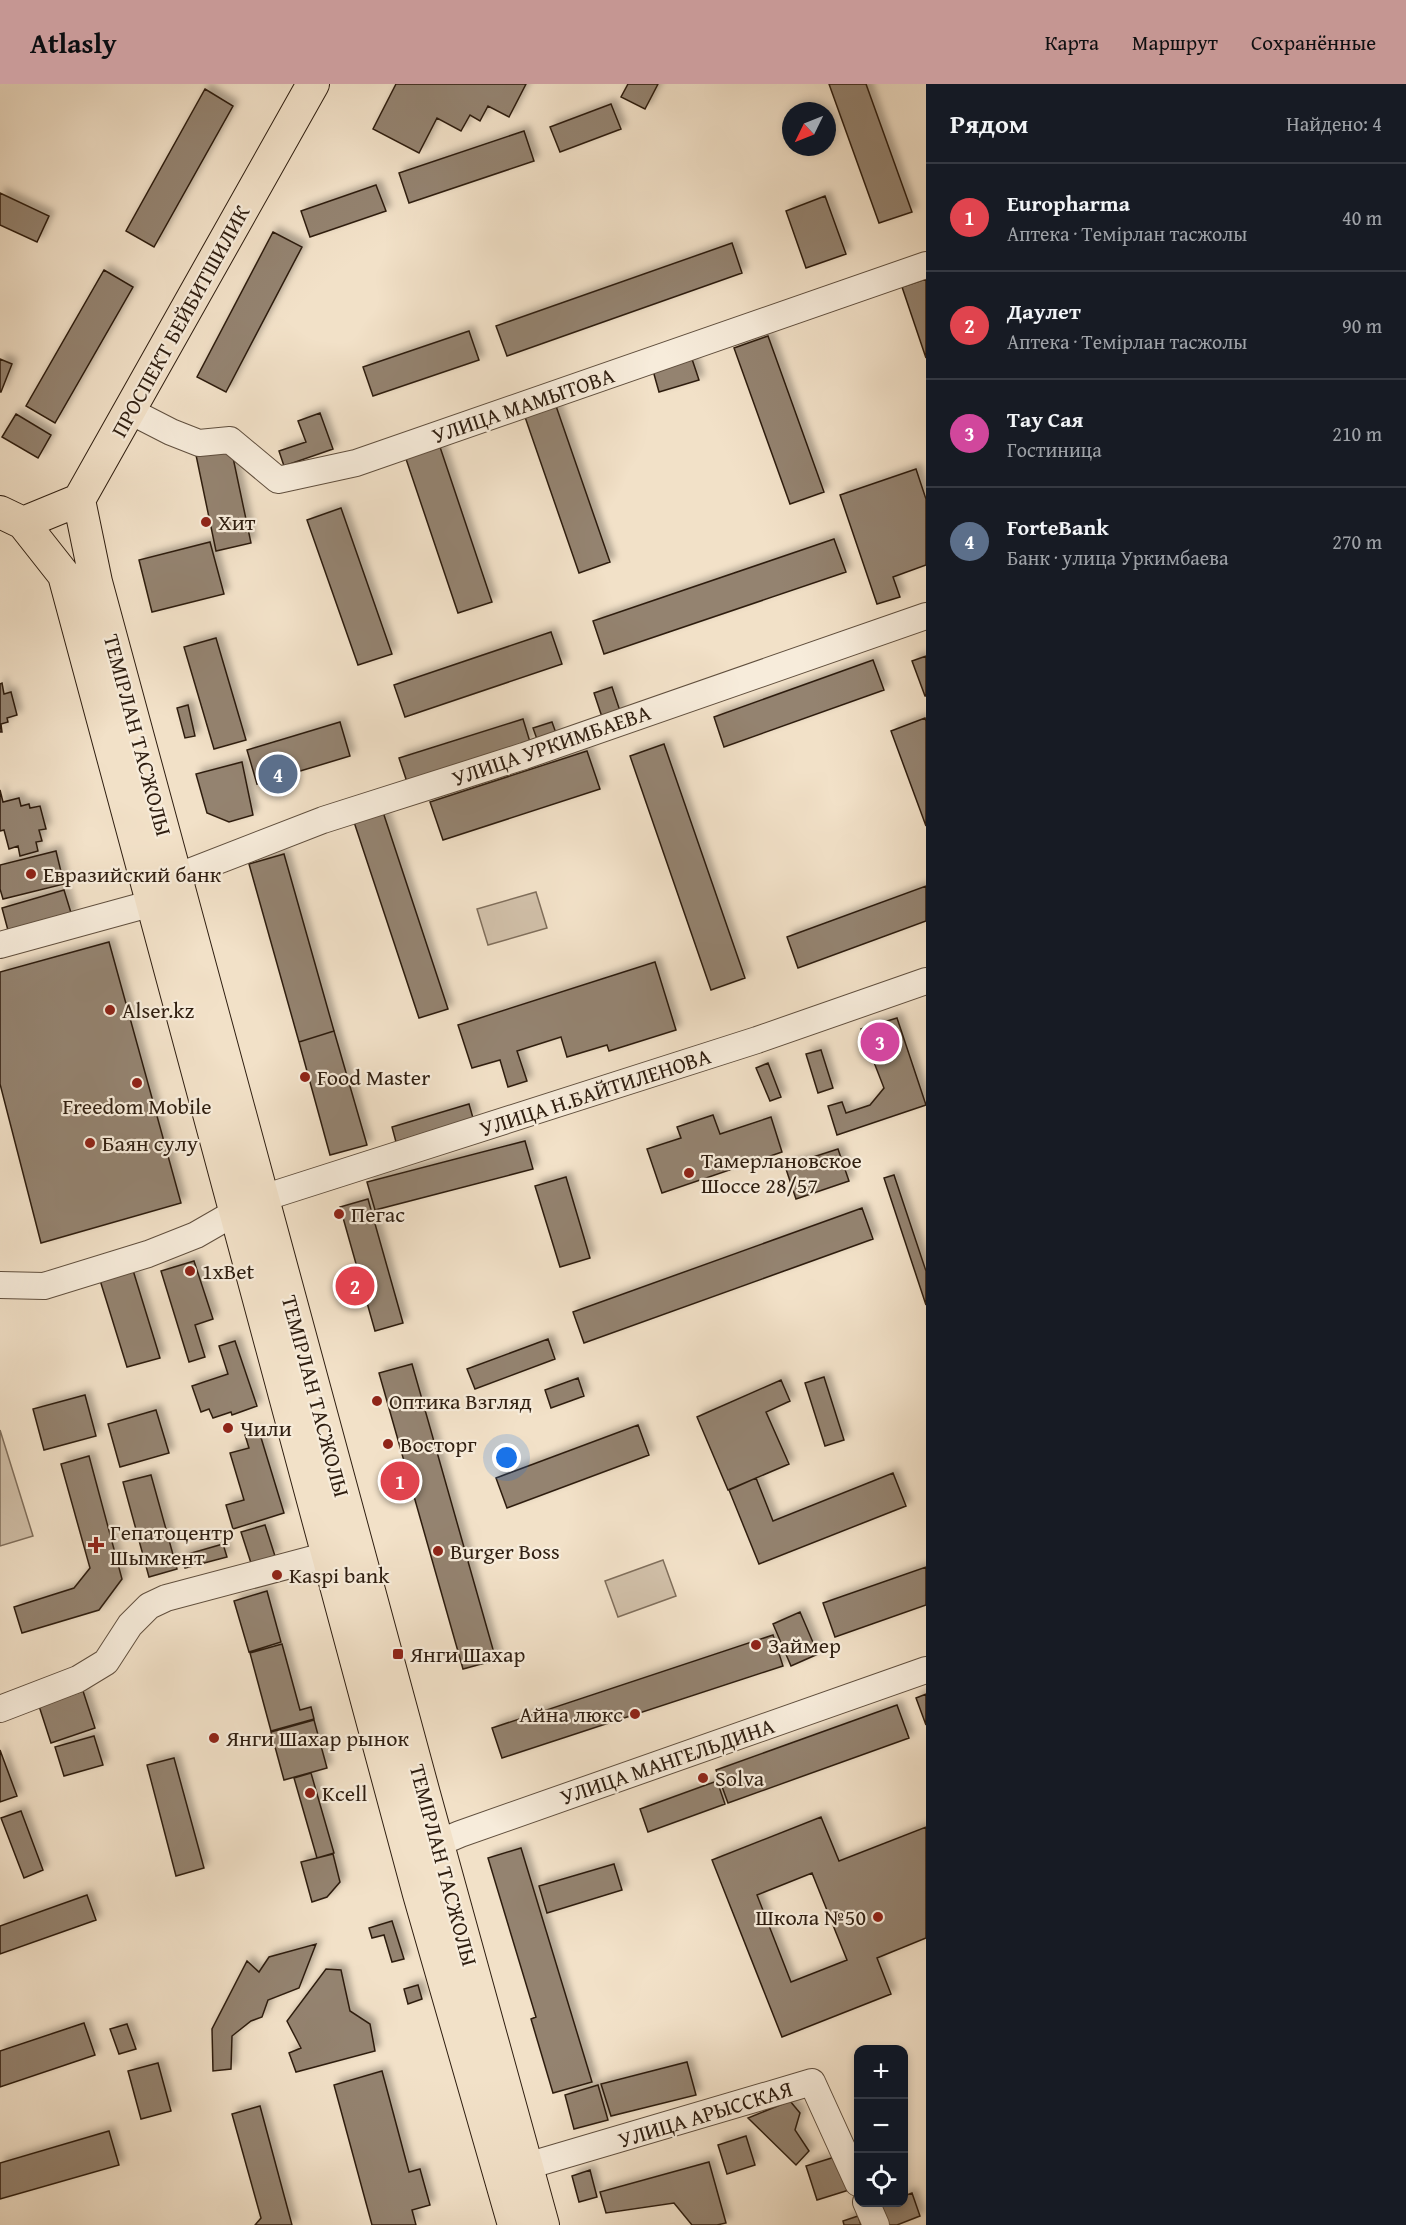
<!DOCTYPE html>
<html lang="ru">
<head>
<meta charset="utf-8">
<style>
  :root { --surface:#171b24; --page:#20242c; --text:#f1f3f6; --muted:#9ea1a6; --line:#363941; --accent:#c59692 }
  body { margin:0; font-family:"Gentium Book Plus",serif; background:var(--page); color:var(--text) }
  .controls { position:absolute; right:18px; bottom:18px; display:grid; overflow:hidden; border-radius:12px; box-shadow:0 3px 9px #0003 }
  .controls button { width:54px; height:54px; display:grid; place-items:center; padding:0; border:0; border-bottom:2px solid var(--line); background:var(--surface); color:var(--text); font:30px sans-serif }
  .compass { position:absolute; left:782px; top:18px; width:54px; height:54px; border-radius:50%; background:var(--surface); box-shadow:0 3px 9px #0003; rotate:227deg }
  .you { position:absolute; left:507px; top:1374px; width:21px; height:21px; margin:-15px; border:4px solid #fff; border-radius:50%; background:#1a73e8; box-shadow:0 0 0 9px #1a73e833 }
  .badge { display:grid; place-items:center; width:39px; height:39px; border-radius:50%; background:var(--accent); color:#fff; font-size:20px; font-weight:700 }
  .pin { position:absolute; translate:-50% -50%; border:3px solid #fff; box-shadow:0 2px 6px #0006 }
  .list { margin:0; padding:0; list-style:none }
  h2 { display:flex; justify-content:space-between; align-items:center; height:78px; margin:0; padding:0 24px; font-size:26px }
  h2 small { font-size:20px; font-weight:400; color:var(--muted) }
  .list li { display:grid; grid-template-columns:39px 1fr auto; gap:18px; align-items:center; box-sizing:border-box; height:108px; padding:0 24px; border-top:2px solid var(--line) }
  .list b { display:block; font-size:22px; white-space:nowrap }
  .list p { margin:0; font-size:20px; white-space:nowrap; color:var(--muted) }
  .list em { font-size:20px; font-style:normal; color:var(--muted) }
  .icon { flex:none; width:33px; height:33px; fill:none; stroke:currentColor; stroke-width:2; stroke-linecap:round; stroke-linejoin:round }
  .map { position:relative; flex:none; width:926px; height:2141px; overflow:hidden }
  header { display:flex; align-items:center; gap:36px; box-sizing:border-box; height:84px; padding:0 30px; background:var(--accent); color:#111 }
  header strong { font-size:28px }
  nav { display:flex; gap:33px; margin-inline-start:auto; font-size:21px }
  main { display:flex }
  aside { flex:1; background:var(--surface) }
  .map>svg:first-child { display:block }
</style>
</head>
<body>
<header>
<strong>Atlasly</strong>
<nav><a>Карта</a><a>Маршрут</a><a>Сохранённые</a></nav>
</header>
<main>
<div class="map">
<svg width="926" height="2141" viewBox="0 0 926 2141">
  <defs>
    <filter id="shadow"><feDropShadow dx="5" dy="-5" stdDeviation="3" flood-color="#0004"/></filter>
  </defs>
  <rect width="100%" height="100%" fill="#f2e1c8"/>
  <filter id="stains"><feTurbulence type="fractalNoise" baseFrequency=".00333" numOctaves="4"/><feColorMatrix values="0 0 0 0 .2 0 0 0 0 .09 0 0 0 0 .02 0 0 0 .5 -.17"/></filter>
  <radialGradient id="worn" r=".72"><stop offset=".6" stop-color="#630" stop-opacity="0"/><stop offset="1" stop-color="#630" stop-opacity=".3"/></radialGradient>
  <path fill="#d1c0a9" stroke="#806f5c" stroke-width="1.5" d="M536,808L547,844L488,861L477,825Z
    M0,1346L33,1452L0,1462Z
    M663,1476L676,1512L618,1533L605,1497Z"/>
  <path fill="#948370" stroke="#2f1e10" stroke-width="1.5" fill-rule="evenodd" filter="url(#shadow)" d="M396,0H526L509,33L488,22L480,37L470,31L461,47L437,34L419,69L373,45Z
    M628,0H658L645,25L621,13Z
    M829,0H866L912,128L879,139Z
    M205,5L233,22L154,163L126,147Z
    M611,20L621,45L560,68L550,43Z
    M524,47L534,77L409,119L399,89Z
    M376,101L386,127L310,153L301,127Z
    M0,109L49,132L37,158L0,141Z
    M825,112L846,170L806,184L786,127Z
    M273,148L302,163L226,308L197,293Z
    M732,159L742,189L507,272L496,242Z
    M104,186L133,203L55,339L26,322Z
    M926,195V274L902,203Z
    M469,247L479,276L373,312L363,283Z
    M768,252L824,408L790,420L734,264Z
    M691,272L699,296L659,308L652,283Z
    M0,275L12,280L1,308H0Z
    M556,322L610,478L579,489L525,333Z
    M320,329L333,365L284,382L279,367L306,358L298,337Z
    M16,330L51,351L38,374L2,353Z
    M439,360L492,518L458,529L405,372Z
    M231,364L251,459L216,467L196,371Z
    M916,385L926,415V481L893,493L900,513L877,520L840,411Z
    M341,424L392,570L358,581L307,436Z
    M834,455L846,488L604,570L593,537Z
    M210,458L224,510L152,528L139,476Z
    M551,548L562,580L405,633L394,601Z
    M216,554L246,656L214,665L184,563Z
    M926,572V612H925L912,577Z
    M873,576L884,606L724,663L714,633Z
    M2,599L4,610L11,608L17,631L7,634L8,638L1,640L2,648H0V600Z
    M612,603L621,630L603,636L594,609Z
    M188,621L195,652L185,654L177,624Z
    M925,634L926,637V742L891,647Z
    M523,635L530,658L407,698L399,674Z
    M340,638L350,672L257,700L247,666Z
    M552,638L557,652L538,658L533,644Z
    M664,660L745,894L711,906L630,672Z
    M587,667L600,705L443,756L430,718Z
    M242,678L253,731L229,738L207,729L196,690Z
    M0,706L3,718L19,714L21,722L29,720L30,724L40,722L46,745L39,746L42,757L36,758L38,767L20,772L18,762L9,765L4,746L0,747Z
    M383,728L448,925L419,934L354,738Z
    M56,767L64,800L3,815L0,805V781Z
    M284,770L334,947L299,958L249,780Z
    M926,802V837L798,884L787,853Z
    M64,806L72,832L9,850L2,824Z
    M109,858L181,1119L41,1159L0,1000V888Z
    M655,878L676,946L609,967L607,961L567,973L561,953L517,967L527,997L508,1003L500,976L472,984L458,941Z
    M897,934L926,1021L837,1051L828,1022L842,1018L846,1029L870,1021L884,1004L861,945Z
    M334,947L367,1061L330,1071L299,958Z
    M821,966L833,1004L818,1009L806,970Z
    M768,979L781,1013L770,1017L756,984Z
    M469,1020L473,1034L396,1058L392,1043Z
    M713,1031L720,1050L771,1033L782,1068L662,1109L647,1065L681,1054L677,1043Z
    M525,1057L533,1085L375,1126L367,1098Z
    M838,1065L849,1097L796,1115L785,1082Z
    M894,1091L926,1187V1221L884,1094Z
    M566,1093L590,1174L560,1183L535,1102Z
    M368,1115L403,1239L375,1247L340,1123Z
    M862,1124L873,1155L584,1259L573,1228Z
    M194,1177L213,1235L195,1241L205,1273L189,1278L161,1187Z
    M132,1183L160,1274L127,1283L99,1193Z
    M548,1255L555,1275L475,1305L467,1285Z
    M235,1257L257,1322L232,1331L231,1328L213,1334L209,1325L201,1328L192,1302L228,1290L219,1262Z
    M412,1280L496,1576L463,1585L379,1289Z
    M824,1293L844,1356L825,1362L805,1299Z
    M578,1294L584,1312L551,1324L545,1306Z
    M781,1296L790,1317L766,1328L789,1380L728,1406L697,1333Z
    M85,1311L96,1352L44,1366L33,1325Z
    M156,1326L169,1369L120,1383L108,1340Z
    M638,1341L649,1371L507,1424L496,1394Z
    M259,1347L284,1429L233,1445L226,1421L244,1416L230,1369L249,1364L245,1351Z
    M89,1372L122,1495L99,1526L22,1549L14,1523L74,1504L90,1484L61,1380Z
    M893,1389L906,1422L759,1480L729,1406L756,1394L773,1437Z
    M151,1391L177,1485L149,1493L123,1398Z
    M265,1441L275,1472L251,1479L241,1448Z
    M223,1460L227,1473L185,1484L181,1472Z
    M926,1483V1521L835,1553L823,1519Z
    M267,1507L281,1558L249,1568L234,1517Z
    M800,1528L818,1570L791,1582L773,1540Z
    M773,1551L783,1582L502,1674L492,1644Z
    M282,1560L300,1626L311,1623L314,1635L271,1647L250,1569Z
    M83,1607L95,1644L51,1659L39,1622Z
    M926,1610V1641L916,1614Z
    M897,1621L909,1654L728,1719L716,1686Z
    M314,1636L327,1684L284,1696L271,1648Z
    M94,1652L103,1681L64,1692L55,1663Z
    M0,1666L17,1712L0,1718Z
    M174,1674L204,1784L176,1792L147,1681Z
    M311,1689L334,1769L317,1774L294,1694Z
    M717,1697L725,1720L648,1748L640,1725Z
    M21,1727L43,1786L24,1794L1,1734Z
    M821,1733L839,1777L926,1743V1854L877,1874L891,1910L782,1953L712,1776ZM812,1789L847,1876L791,1898L757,1811Z
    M521,1764L592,1998L553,2009L531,1935L536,1933L488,1774Z
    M333,1770L340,1798L327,1813L312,1818L301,1778Z
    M614,1780L622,1806L547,1829L539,1802Z
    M87,1811L96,1836L0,1870V1842Z
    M392,1837L404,1875L392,1878L384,1851L372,1854L369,1844Z
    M316,1860L299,1904L268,1916L262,1933L251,1937L232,1952L231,1985L213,1987L212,1945L247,1877L259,1888L269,1873Z
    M326,1885L341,1886L350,1927L370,1940L375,1967L296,1988L289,1969L301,1964L287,1937Z
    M418,1901L422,1915L408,1920L404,1905Z
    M84,1939L95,1971L0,2003V1967Z
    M127,1940L136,1965L119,1970L110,1945Z
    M687,1978L696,2011L611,2032L601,2000Z
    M158,1979L171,2027L141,2035L128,1987Z
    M382,1987L409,2088L420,2085L430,2121L412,2126L416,2141H372L334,2001Z
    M598,2001L608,2036L574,2045L565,2011Z
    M790,2017L800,2029L795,2046L809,2067L796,2081L748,2034Z
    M260,2022L292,2141H255L261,2134L232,2030Z
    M109,2047L119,2081L0,2115V2079Z
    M746,2052L755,2081L727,2090L718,2061Z
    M838,2072L849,2106L817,2116L806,2082Z
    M709,2078L726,2139L717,2141H692L674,2119L606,2129L600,2108Z
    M590,2086L597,2113L579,2118L572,2092Z
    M912,2109L920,2132L897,2141H887L879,2121L887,2118H904V2112Z
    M858,2132L861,2141H844L843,2137Z"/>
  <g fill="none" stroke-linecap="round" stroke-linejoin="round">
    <g stroke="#604f3e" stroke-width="28">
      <path id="minor" d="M130,327L171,348L199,359L230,356L278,396L356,379L926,181
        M176,793L323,736L524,672L926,532
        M0,861L153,819
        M263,1114L757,956L926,897
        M0,1201L44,1202L148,1170L196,1151L236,1128
        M0,1625L78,1595L106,1578L130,1541L149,1522L166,1514L328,1471
        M420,1767L460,1750L926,1586
        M527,2082L812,1998L858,2099
        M866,2118L876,2141"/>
    </g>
    <g stroke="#2f1e10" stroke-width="34">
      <path id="major" d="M313,0L79,416L96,498L424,1710L543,2141
        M0,428L23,439L64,491L419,1810L514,2141
        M23,439L79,416"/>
    </g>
    <use href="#minor" stroke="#f7ecdb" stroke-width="26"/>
    <use href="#major" stroke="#f2e1c8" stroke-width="32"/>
  </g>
  <g fill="#8f2418" stroke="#f7ecdb" stroke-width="2">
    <circle cx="206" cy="438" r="6"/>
    <circle cx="31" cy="790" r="6"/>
    <circle cx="110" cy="926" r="6"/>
    <circle cx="305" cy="993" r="6"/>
    <circle cx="137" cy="999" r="6"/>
    <circle cx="90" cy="1059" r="6"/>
    <circle cx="689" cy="1089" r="6"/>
    <circle cx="339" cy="1130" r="6"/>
    <circle cx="190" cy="1187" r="6"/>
    <circle cx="377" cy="1317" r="6"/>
    <circle cx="228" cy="1344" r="6"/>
    <circle cx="388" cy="1360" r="6"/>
    <path d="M93 1452h6v6h6v6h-6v6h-6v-6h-6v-6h6z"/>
    <circle cx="438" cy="1467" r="6"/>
    <circle cx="277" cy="1491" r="6"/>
    <circle cx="756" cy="1561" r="6"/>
    <rect x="392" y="1564" width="12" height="12" rx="3"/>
    <circle cx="635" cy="1630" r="6"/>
    <circle cx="214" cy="1654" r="6"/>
    <circle cx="703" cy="1694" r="6"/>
    <circle cx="310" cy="1709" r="6"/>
    <circle cx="878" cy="1833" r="6"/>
  </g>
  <g text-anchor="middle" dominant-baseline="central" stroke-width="4.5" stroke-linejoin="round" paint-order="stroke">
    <g font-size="22" fill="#2f1e10" stroke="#f7ecdb">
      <text transform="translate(180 237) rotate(-61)">ПРОСПЕКТ БЕЙБИТШИЛИК</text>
      <text transform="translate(523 321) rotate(-19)">УЛИЦА МАМЫТОВА</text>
      <text transform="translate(138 651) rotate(75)">ТЕМІРЛАН ТАСЖОЛЫ</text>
      <text transform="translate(551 661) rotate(-19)">УЛИЦА УРКИМБАЕВА</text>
      <text transform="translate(595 1008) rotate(-18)">УЛИЦА Н.БАЙТИЛЕНОВА</text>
      <text transform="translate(316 1312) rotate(75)">ТЕМІРЛАН ТАСЖОЛЫ</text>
      <text transform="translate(667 1677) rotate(-19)">УЛИЦА МАНГЕЛЬДИНА</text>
      <text transform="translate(444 1781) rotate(75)">ТЕМІРЛАН ТАСЖОЛЫ</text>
      <text transform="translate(705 2030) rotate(-17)">УЛИЦА АРЫССКАЯ</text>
    </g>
    <g font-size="22" fill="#2f1e10" stroke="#f7ecdb" text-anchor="start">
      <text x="218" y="438">Хит</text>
      <text x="43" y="790">Евразийский банк</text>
      <text x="122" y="926">Alser.kz</text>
      <text x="317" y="993">Food Master</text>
      <text x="137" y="1022" text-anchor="middle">Freedom Mobile</text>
      <text x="102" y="1059">Баян сулу</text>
      <text x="701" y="1076">Тамерлановское<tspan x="701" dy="25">Шоссе 28/57</tspan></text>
      <text x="351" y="1130">Пегас</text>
      <text x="202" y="1187">1xBet</text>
      <text x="389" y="1317">Оптика Взгляд</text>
      <text x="240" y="1344">Чили</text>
      <text x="400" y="1360">Восторг</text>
      <text x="110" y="1448">Гепатоцентр<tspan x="110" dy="25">Шымкент</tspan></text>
      <text x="450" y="1467">Burger Boss</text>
      <text x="289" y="1491">Kaspi bank</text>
      <text x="768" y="1561">Займер</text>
      <text x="410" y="1570">Янги Шахар</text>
      <text x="623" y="1630" text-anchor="end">Айна люкс</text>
      <text x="226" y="1654">Янги Шахар рынок</text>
      <text x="715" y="1694">Solva</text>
      <text x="322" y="1709">Kcell</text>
      <text x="866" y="1833" text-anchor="end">Школа №50</text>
    </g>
  </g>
  <rect width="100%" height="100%" filter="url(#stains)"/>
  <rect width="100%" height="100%" fill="url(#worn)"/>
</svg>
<div class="controls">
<button>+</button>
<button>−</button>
<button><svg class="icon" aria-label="locate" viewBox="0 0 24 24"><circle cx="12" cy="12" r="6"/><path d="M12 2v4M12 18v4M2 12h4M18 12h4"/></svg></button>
</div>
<svg class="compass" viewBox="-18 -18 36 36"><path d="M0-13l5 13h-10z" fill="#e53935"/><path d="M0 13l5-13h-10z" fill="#9ea1a6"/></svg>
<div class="you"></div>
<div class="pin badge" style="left:400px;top:1397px;background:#e0444e">1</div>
<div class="pin badge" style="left:355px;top:1202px;background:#e0444e">2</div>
<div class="pin badge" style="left:880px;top:958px;background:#d1479c">3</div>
<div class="pin badge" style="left:278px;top:690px;background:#5c6f8a">4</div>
</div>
<aside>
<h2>Рядом<small>Найдено: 4</small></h2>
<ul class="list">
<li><span class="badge" style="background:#e0444e">1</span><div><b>Europharma</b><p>Аптека · Темірлан тасжолы</p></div><em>40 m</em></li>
<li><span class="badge" style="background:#e0444e">2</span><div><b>Даулет</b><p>Аптека · Темірлан тасжолы</p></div><em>90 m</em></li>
<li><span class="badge" style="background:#d1479c">3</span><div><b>Тау Сая</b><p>Гостиница</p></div><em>210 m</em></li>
<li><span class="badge" style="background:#5c6f8a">4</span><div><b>ForteBank</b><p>Банк · улица Уркимбаева</p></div><em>270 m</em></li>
</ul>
</aside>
</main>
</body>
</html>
